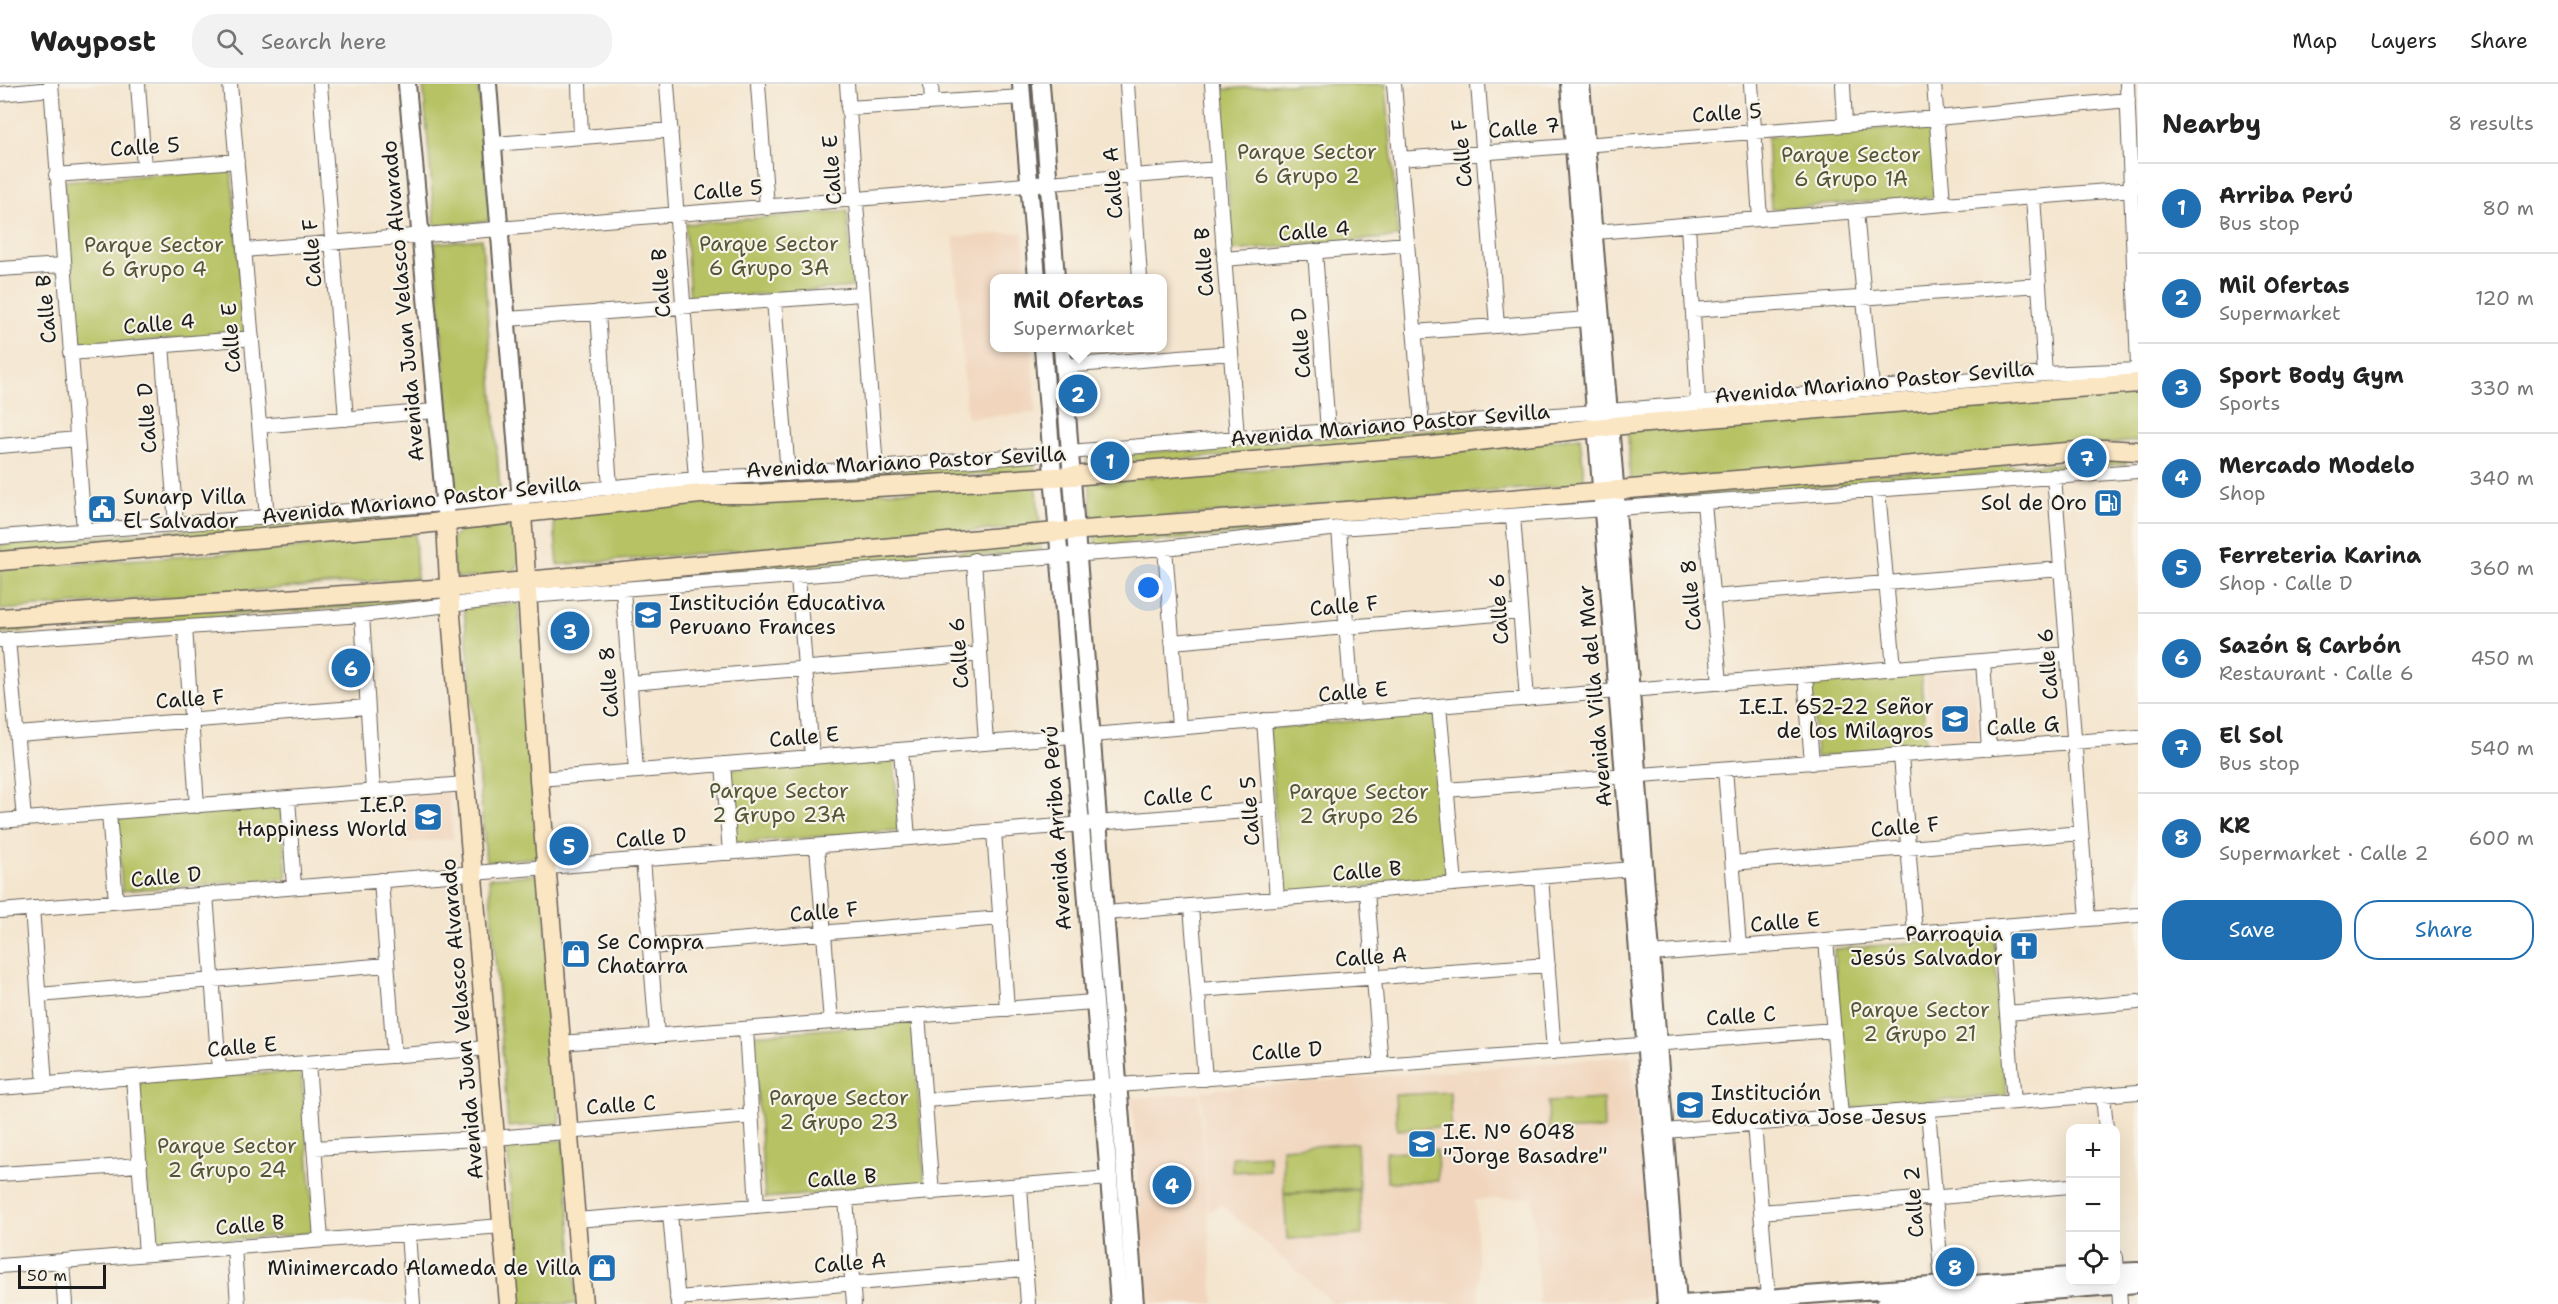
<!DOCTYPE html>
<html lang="en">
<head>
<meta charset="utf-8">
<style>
  :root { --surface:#fff; --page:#f2f2f2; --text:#222; --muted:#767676; --line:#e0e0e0; --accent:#1f6fb2 }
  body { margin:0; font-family:"Shantell Sans",sans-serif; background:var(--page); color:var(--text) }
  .controls { position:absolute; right:18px; bottom:18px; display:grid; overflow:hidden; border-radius:12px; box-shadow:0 6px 24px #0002 }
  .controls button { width:54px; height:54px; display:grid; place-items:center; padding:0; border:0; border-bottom:2px solid var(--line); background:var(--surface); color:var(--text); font:30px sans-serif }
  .scale { position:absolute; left:18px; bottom:15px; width:88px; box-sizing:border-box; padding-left:6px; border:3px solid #1c1c1c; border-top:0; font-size:16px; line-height:21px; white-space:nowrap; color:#1c1c1c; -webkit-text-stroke:4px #f7f3e8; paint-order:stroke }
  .you { position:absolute; left:1149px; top:504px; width:21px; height:21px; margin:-15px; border:4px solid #fff; border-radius:50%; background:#1a73e8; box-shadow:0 0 0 9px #1a73e833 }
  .badge { display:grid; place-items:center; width:39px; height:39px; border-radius:50%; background:var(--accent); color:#fff; font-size:20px; font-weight:700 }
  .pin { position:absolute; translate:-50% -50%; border:3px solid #fff; box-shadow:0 2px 6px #0006 }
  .popup { position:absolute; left:990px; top:190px; width:177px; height:78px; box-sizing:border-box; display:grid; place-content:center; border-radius:12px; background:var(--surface); filter:drop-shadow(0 2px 4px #0005); font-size:20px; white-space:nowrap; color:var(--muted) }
  .popup b { font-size:22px; color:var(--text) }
  .popup::after { content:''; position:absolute; left:50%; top:100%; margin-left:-12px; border:12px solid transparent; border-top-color:var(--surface) }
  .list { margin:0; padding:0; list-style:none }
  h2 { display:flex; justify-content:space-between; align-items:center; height:78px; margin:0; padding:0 24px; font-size:26px }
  h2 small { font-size:20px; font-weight:400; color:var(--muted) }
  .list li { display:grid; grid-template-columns:39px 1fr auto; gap:18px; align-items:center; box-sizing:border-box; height:90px; padding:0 24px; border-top:2px solid var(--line) }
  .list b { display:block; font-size:22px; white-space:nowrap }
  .list p { margin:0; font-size:20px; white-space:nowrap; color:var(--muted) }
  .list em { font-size:20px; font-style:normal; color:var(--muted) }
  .actions { display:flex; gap:12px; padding:18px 24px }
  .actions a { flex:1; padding:14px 0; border:2px solid var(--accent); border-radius:24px; text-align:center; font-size:21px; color:var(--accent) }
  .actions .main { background:var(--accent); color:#fff }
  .icon { flex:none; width:33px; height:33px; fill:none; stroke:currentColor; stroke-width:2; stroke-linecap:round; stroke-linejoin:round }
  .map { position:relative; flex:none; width:2138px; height:1220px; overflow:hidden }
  header { display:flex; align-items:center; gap:36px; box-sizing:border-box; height:84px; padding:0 30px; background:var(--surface); border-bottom:2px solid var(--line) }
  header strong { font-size:28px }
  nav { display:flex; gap:33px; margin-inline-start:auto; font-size:21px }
  .search { width:420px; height:54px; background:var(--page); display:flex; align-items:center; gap:15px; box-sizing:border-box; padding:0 21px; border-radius:24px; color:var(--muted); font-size:22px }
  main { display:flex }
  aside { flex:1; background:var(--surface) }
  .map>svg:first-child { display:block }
</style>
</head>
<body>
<header>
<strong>Waypost</strong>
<div class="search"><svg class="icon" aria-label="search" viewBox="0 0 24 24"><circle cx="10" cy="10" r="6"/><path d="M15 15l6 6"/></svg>Search here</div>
<nav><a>Map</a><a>Layers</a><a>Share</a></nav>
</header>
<main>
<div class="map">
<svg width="2138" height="1220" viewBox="0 0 2138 1220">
  <rect width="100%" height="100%" fill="#f7f3e8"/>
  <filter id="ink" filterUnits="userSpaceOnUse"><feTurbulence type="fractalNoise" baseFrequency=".0167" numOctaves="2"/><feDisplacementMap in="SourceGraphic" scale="12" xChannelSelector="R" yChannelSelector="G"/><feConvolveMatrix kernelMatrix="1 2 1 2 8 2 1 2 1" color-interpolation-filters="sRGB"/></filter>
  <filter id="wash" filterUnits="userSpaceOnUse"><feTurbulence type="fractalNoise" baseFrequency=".008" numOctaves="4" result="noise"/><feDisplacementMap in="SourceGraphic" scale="24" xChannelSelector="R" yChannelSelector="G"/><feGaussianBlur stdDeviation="1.35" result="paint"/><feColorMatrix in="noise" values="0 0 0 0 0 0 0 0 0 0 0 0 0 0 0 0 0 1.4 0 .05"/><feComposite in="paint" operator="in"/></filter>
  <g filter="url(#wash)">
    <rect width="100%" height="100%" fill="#f4e5ce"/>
    <path fill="#f1d5bd" d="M1023,148L1026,194H994V264H1031L1036,329L967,334L954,153Z
      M1974,586L1978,656L1936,659L1932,613H1927V591Z
      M449,708L453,755L407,759L403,711Z
      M1631,972L1653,1213L1539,1219L1533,1113L1475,1116L1479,1220H1334L1221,1120L1209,1128L1201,1007Z
      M1199,1009L1214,1220H1147L1132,1014Z"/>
    <path fill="#b6c263" stroke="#696f40" stroke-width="1.5" d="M423,0H478L490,137L435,142Z
      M1283,0H1386L1398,153L1233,167L1220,6Z
      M1931,41L1936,113L1771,125L1767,53Z
      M231,85L245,250L78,262L64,97Z
      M847,127L853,203L690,216L685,140Z
      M482,155L500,407L454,411L435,159Z
      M2138,306V357L1630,400L1628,346Z
      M1577,334V339L1395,358L1088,383L1087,373Z
      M1580,353L1585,400L1093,439L1089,396C1254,389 1416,372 1580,353Z
      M2126,372V380L1637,417L1636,408L1999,381L2024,382L2106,377Z
      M1034,375L1035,388L685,404Z
      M1036,401L1040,442L558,481L553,431L700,416Z
      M1583,414L1584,422L1096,462L1094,452Z
      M415,426L416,436L0,470V461Z
      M501,438C519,447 528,477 510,491L458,494L453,486L451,455L464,444Z
      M415,450L417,494L0,526V484L280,466Z
      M1041,456V467L560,505V495L915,467L951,469Z
      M419,507L420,518L0,549V539Z
      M518,519L540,773L486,778L464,524Z
      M1921,588L1926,665L1816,673L1811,596Z
      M1435,630L1449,796L1281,810L1269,644Z
      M894,672L899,746L734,760L729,685Z
      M281,722L287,794L122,807L117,735Z
      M542,790L560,1039L508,1043L489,794Z
      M1994,852L2007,1011L1846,1025L1834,865Z
      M913,938L925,1102L765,1114L753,951Z
      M301,987L315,1149L152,1162L138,997Z
      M1450,1008L1451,1042L1397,1046L1395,1011Z
      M1603,1015L1604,1045L1549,1047L1548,1018Z
      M563,1056L577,1220H520L507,1060Z
      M1357,1059L1359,1104L1284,1109L1282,1064Z
      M1437,1066L1438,1097L1387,1098L1386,1068Z
      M1269,1071V1086L1232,1088V1073Z
      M1359,1106L1362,1151L1287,1155L1284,1110Z"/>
  </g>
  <g filter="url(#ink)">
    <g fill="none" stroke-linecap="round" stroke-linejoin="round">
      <g stroke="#68625a" stroke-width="16">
        <path id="minor" d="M51,0L84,446
          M138,0L144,84
          M230,0L267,434
          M320,0L346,335
          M579,0L581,53
          M667,0L696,395
          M758,0L767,124
          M847,0L876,384
          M931,0L932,19
          M1127,0L1140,194
          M1212,0L1237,354
          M1394,0L1422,341
          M1478,0L1497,242
          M1751,0L1760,135
          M1843,0L1845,41
          M1934,0L1943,119
          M2127,0L2138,283
          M0,10L51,5
          M848,24L1022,13
          M494,60L671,46
          M1400,75L1937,34L2128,16
          M56,91L237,77
          M2033,113L2045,290
          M1856,127L1872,303
          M1688,141L1698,318
          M1595,148L2133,105
          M245,166L1218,85
          M1315,167L1328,347
          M1224,175L1407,160
          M0,185L63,181
          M774,216L788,390
          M1693,226L2039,201
          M598,228L610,404
          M507,235L862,210
          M1414,248L1588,235
          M162,261L176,440
          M70,269L252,254
          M1063,282L1231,269
          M259,342L435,327
          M0,362L77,355
          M2054,392L2088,835
          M1878,407L1894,584
          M1704,419L1720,599
          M1513,432L1527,615
          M1339,444L1353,629
          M0,453L444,420L696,395L876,384L1237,354L1609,327L2045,290L2138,286
          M1165,464L1179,643
          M974,476L986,659
          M798,493L812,673
          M623,506L636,687
          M1712,513L2061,485
          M362,531L373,707
          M185,543L197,722
          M8,555L24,735
          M0,556L362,531L528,512L1165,464L1339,444L2138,387
          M1172,558L1520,528
          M1983,577L1989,665
          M1805,592L1812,679
          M630,599L980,570
          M1630,606L2067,570
          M1439,622L1455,800
          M1264,636L1277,815
          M17,650L367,623
          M1092,651L1617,607
          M901,666L908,754
          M1901,672L1915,849
          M723,680L730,769
          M1725,685L1739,863
          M539,695L1072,652
          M1446,706L2138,653
          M288,714L294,803
          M109,729L116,818
          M0,737L465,700
          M994,747L1007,925
          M817,762L831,938
          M643,775L657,952
          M1733,779L2081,749
          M1541,793L1554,968
          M381,796L394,972
          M1367,808L1381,981
          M206,810L219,986
          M1191,823L1205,995
          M32,824L45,1000
          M0,827L1271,725
          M1106,829L1632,785
          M2000,842L2014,1018
          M1826,856L1841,1032
          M650,863L1001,834
          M1651,870L2138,831
          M1198,906L1548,881
          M39,911L387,881
          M2007,929L2138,918
          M918,931L932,1109
          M746,945L757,1122
          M561,959L1093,918
          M308,979L321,1156
          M133,993L146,1170
          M0,1004L487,964
          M2103,1011L2106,1044
          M925,1016L1834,946
          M1928,1025L1943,1212
          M1754,1039L1768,1214
          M1665,1047L2138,1008
          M314,1064L495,1054L751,1032
          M0,1090L140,1081
          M1020,1102L1028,1220
          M846,1115L854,1220
          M1761,1128L2070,1102
          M670,1129L678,1220
          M576,1136L1110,1094
          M408,1149L413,1220
          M234,1163L238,1220
          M2116,1173L2117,1188
          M62,1177L65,1220
          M0,1182L502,1142
          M2119,1201L2120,1220
          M677,1214L1026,1185"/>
      </g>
      <g stroke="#68625a" stroke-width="20">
        <path id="tertiary" d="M407,0L446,437
          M488,0L522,430
          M1021,0L1037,194
          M1041,0L1056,194
          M1569,0L1666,1220
          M1581,0L1614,388L1678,1220
          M1043,264L1119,1220
          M1062,264L1135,1220
          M2116,1188L2138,1187
          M1683,1220L2070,1192
          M1885,1220L2138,1200"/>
      </g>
      <g stroke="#68625a" stroke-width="21">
        <path id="secondary" d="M522,430L539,695L583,1220
          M446,437L450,520L509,1220
          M0,477L423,440L700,410H752L1072,392L1432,362L1623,341L2138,299
          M0,534L449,504L1056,448L1511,415L2103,365L2138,367"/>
      </g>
      <use href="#minor" stroke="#fff" stroke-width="14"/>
      <use href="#tertiary" stroke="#fff" stroke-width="16"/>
      <use href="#secondary" stroke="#fbe6c4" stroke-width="18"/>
    </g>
  </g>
  <defs>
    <g id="fuel-square" transform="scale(1.5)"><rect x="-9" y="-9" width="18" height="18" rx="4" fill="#1f6fb2" stroke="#f7f3e8"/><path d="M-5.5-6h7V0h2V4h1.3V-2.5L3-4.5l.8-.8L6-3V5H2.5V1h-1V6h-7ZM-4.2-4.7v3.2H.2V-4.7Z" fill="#fff"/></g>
    <g id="civic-square" transform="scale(1.5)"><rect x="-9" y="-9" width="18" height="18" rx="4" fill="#1f6fb2" stroke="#f7f3e8"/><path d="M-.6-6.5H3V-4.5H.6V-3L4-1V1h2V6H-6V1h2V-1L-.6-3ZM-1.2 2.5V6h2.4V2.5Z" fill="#fff"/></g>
    <g id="school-square" transform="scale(1.5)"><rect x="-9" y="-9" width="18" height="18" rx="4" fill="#1f6fb2" stroke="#f7f3e8"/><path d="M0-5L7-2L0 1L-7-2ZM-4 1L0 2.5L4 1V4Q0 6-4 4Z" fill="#fff"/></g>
    <g id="church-square" transform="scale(1.5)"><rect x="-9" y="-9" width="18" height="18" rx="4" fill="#1f6fb2" stroke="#f7f3e8"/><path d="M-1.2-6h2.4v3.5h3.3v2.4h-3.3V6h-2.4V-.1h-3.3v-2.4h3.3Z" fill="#fff"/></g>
    <g id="shop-square" transform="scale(1.5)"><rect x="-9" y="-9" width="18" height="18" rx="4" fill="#1f6fb2" stroke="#f7f3e8"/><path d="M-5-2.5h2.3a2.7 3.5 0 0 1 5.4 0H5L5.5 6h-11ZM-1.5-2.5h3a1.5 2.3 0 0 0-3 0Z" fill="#fff"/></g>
  </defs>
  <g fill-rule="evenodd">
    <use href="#fuel-square" x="2108" y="419"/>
    <use href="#civic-square" x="102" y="425"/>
    <use href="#school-square" x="648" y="531"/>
    <use href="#school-square" x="1955" y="635"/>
    <use href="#school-square" x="428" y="733"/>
    <use href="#church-square" x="2024" y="862"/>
    <use href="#shop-square" x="576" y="870"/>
    <use href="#school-square" x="1690" y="1021"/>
    <use href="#school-square" x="1422" y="1060"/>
    <use href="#shop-square" x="602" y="1184"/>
  </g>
  <g text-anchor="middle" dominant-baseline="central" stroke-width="4.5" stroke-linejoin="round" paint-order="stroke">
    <g font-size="21" fill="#1c1c1c" stroke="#f7f3e8">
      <text transform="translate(1727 29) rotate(-4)">Calle 5</text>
      <text transform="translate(1524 44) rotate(-5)">Calle 7</text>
      <text transform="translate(145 63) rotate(-4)">Calle 5</text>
      <text transform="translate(1462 69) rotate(-95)">Calle F</text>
      <text transform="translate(832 86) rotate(-94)">Calle E</text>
      <text transform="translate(1113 99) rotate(-94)">Calle A</text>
      <text transform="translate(728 106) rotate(-5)">Calle 5</text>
      <text transform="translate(1314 147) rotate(-5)">Calle 4</text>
      <text transform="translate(312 169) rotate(-94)">Calle F</text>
      <text transform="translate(1204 178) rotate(-94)">Calle B</text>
      <text transform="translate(661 199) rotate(-94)">Calle B</text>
      <text transform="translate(403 217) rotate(-95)">Avenida Juan Velasco Alvarado</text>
      <text transform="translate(46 225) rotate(-95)">Calle B</text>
      <text transform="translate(159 240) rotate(-5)">Calle 4</text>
      <text transform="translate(231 254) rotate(-94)">Calle E</text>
      <text transform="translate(1301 259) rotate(-94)">Calle D</text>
      <text transform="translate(1874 298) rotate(-5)">Avenida Mariano Pastor Sevilla</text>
      <text transform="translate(147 334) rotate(-94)">Calle D</text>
      <text transform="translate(1390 341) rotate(-5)">Avenida Mariano Pastor Sevilla</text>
      <text transform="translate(906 378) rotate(-3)">Avenida Mariano Pastor Sevilla</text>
      <text transform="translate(421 416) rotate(-6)">Avenida Mariano Pastor Sevilla</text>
      <text transform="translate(1691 511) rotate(-95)">Calle 8</text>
      <text transform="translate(1344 522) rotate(-5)">Calle F</text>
      <text transform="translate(1499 525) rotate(-94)">Calle 6</text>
      <text transform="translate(959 569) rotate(-94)">Calle 6</text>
      <text transform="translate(2048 580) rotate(-95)">Calle 6</text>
      <text transform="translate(609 598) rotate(-94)">Calle 8</text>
      <text transform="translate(1353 608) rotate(-5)">Calle E</text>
      <text transform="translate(1595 612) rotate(-95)">Avenida Villa del Mar</text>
      <text transform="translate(190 615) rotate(-4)">Calle F</text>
      <text transform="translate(2023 642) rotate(-4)">Calle G</text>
      <text transform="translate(804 653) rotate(-5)">Calle E</text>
      <text transform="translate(1178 712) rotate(-5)">Calle C</text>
      <text transform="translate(1250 727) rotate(-94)">Calle 5</text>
      <text transform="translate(1905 743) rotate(-5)">Calle F</text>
      <text transform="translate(1057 744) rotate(-94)">Avenida Arriba Perú</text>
      <text transform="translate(651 754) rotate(-5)">Calle D</text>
      <text transform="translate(1367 787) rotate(-5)">Calle B</text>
      <text transform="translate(166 793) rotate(-5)">Calle D</text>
      <text transform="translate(824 828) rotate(-5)">Calle F</text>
      <text transform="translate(1785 838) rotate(-5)">Calle E</text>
      <text transform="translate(1371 873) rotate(-4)">Calle A</text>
      <text transform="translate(1741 932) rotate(-4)">Calle C</text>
      <text transform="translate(462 935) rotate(-95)">Avenida Juan Velasco Alvarado</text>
      <text transform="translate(242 963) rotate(-5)">Calle E</text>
      <text transform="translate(1287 967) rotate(-4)">Calle D</text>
      <text transform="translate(621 1021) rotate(-4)">Calle C</text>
      <text transform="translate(842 1094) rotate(-4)">Calle B</text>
      <text transform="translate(1914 1118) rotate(-94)">Calle 2</text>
      <text transform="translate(250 1141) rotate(-5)">Calle B</text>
      <text transform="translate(850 1179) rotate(-5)">Calle A</text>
    </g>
    <g font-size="21" fill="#525635" stroke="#f7f3e8">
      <text x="1307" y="68">Parque Sector<tspan x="1307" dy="24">6 Grupo 2</tspan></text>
      <text x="1851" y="71">Parque Sector<tspan x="1851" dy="24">6 Grupo 1A</tspan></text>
      <text x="769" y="160">Parque Sector<tspan x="769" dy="24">6 Grupo 3A</tspan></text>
      <text x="154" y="161">Parque Sector<tspan x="154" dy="24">6 Grupo 4</tspan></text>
      <text x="779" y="707">Parque Sector<tspan x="779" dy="24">2 Grupo 23A</tspan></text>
      <text x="1359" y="708">Parque Sector<tspan x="1359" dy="24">2 Grupo 26</tspan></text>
      <text x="1920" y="926">Parque Sector<tspan x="1920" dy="24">2 Grupo 21</tspan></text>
      <text x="839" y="1014">Parque Sector<tspan x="839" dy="24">2 Grupo 23</tspan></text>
      <text x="227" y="1062">Parque Sector<tspan x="227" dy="24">2 Grupo 24</tspan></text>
    </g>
    <g font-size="21" fill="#1c1c1c" stroke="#f7f3e8" text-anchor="start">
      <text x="123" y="413">Sunarp Villa<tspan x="123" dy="24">El Salvador</tspan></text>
      <text x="2087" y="419" text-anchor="end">Sol de Oro</text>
      <text x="669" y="519">Institución Educativa<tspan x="669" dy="24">Peruano Frances</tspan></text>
      <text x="1934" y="623" text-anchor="end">I.E.I. 652-22 Señor<tspan x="1934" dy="24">de los Milagros</tspan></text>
      <text x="407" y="721" text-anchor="end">I.E.P.<tspan x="407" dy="24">Happiness World</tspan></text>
      <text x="2003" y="850" text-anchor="end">Parroquia<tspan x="2003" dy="24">Jesús Salvador</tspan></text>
      <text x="597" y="858">Se Compra<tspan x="597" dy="24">Chatarra</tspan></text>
      <text x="1711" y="1009">Institución<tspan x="1711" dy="24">Educativa Jose Jesus</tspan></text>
      <text x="1443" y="1048">I.E. N° 6048<tspan x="1443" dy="24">"Jorge Basadre"</tspan></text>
      <text x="581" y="1184" text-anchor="end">Minimercado Alameda de Villa</text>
    </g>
  </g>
</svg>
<div class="controls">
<button>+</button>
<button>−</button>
<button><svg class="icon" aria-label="locate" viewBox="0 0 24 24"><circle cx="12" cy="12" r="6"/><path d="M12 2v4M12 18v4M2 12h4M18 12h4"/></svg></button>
</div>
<div class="scale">50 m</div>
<div class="you"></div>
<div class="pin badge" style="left:1110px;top:377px">1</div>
<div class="pin badge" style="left:1078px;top:310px">2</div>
<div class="popup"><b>Mil Ofertas</b>Supermarket</div>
<div class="pin badge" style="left:570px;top:547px">3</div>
<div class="pin badge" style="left:1172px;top:1101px">4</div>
<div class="pin badge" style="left:569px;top:762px">5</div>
<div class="pin badge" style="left:351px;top:584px">6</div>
<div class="pin badge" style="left:2087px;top:374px">7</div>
<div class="pin badge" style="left:1955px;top:1183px">8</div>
</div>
<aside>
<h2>Nearby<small>8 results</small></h2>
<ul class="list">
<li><span class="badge">1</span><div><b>Arriba Perú</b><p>Bus stop</p></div><em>80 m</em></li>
<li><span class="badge">2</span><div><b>Mil Ofertas</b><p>Supermarket</p></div><em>120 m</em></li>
<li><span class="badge">3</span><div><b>Sport Body Gym</b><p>Sports</p></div><em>330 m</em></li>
<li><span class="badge">4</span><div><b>Mercado Modelo</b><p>Shop</p></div><em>340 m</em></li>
<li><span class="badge">5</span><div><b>Ferreteria Karina</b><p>Shop · Calle D</p></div><em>360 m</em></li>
<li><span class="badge">6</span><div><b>Sazón &amp; Carbón</b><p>Restaurant · Calle 6</p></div><em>450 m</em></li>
<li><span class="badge">7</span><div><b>El Sol</b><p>Bus stop</p></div><em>540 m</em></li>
<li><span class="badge">8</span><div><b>KR</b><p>Supermarket · Calle 2</p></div><em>600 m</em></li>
</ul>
<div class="actions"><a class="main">Save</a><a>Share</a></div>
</aside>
</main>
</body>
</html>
